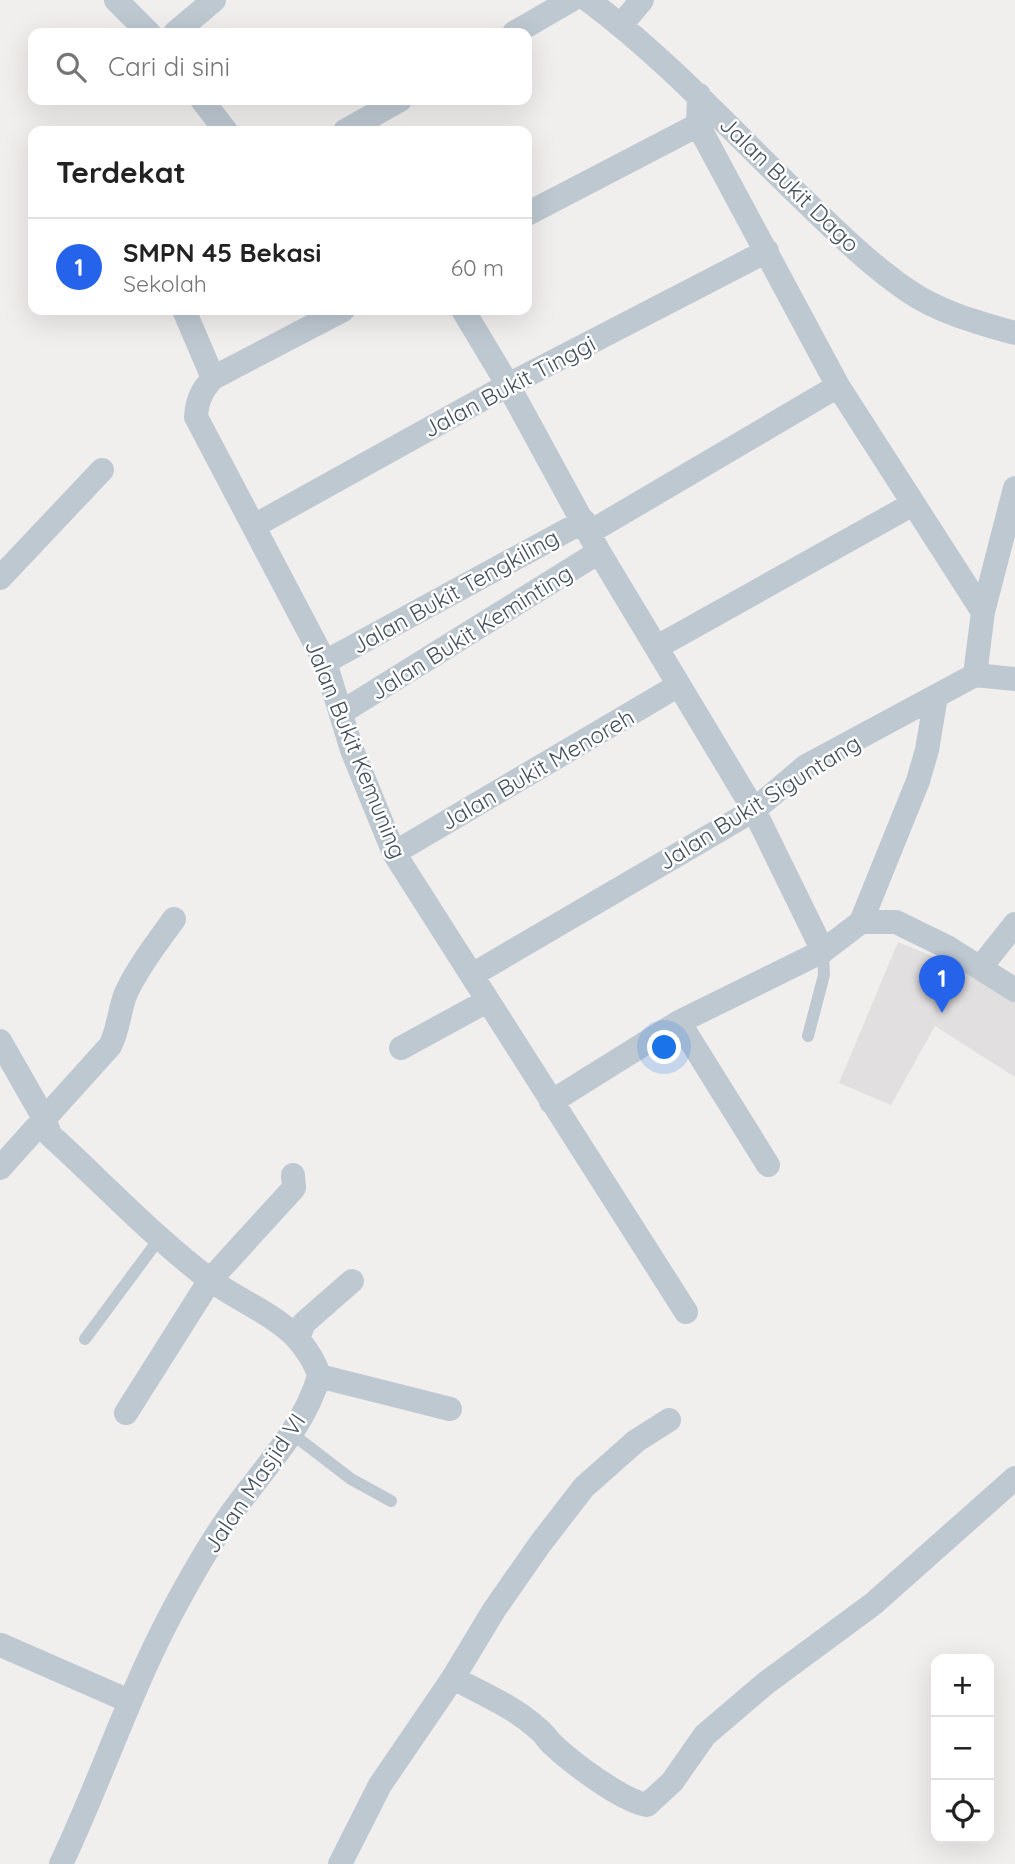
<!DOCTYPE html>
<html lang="id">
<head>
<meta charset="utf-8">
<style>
  :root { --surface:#fff; --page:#f2f2f2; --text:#222; --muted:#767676; --line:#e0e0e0; --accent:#2563eb }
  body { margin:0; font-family:Quicksand,sans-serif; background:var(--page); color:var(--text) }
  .controls { position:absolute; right:21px; bottom:21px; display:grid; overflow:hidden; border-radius:14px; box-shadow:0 7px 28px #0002 }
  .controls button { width:63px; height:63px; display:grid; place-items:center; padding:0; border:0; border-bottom:2px solid var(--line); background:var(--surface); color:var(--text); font:35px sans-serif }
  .you { position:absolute; left:665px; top:1048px; width:24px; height:24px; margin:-18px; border:5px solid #fff; border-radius:50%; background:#1a73e8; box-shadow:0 0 0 10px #1a73e833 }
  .badge { display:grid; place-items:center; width:46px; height:46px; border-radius:50%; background:var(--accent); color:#fff; font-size:23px; font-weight:700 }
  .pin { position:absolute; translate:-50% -58px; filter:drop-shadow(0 2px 4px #0008) }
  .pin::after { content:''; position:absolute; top:37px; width:24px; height:21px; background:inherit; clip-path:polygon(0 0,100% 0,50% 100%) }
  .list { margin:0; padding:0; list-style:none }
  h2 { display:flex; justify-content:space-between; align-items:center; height:91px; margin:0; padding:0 28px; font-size:30px }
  h2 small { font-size:23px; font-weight:400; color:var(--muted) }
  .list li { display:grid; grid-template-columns:46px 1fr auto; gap:21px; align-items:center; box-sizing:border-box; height:98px; padding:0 28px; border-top:2px solid var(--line) }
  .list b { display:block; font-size:26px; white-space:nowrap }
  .list p { margin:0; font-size:23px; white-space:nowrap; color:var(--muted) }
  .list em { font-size:23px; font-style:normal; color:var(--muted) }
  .icon { flex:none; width:38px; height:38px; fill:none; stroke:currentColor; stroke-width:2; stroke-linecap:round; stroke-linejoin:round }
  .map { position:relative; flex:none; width:1015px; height:1864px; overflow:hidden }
  .search { position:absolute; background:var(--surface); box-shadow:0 7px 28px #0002; left:28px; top:28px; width:504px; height:77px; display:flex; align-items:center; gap:18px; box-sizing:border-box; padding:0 24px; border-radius:14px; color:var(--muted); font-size:26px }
  .panel { position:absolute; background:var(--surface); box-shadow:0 7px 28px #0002; left:28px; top:126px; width:504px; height:189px; border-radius:14px }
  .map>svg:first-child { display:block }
</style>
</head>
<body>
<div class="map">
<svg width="1015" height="1864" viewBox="0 0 1015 1864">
  <rect width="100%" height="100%" fill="#f1eeee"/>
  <path fill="#e2dfe0" d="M898,942L954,965L1015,1001V1077L935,1026L891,1105L839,1083Z"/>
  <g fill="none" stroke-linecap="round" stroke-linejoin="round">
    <path stroke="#bec8d1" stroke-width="12" d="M808,1036L824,975L823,951
      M85,1339L159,1239
      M291,1433L351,1479L391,1501"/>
    <path stroke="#bec8d1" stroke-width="24" d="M116,0L149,33
      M588,0C670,61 737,137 810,206C840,235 872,266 907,290C938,312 979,323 1015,333
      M621,25L642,0
      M175,33L214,0
      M514,33L571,0
      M699,95L698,125L838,386L983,612
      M202,100L226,131
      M345,131L400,100
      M527,214L698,125
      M184,310L213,378C202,390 197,400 196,417L325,662L352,750L394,853L686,1312
      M463,310L508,385L599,552L754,810L823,951
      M213,378L343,310
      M254,526L508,385L767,251
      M590,532L838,386
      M0,578L102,470
      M657,647L913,504
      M325,662L584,521
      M975,675L983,612L1015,488
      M975,675L1015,679
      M342,712L599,552
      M394,853L679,685
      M861,922H896L947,947L1015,990
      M980,968L1015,924
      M472,975L754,810L806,766L975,675
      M679,1022L768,1165
      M0,1041L45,1120L50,1135C103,1183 152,1236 209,1279C236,1299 270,1312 294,1335C304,1345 316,1363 319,1376C304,1428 264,1468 233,1511C210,1543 189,1580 170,1616C128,1696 100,1782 61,1864
      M401,1048L487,1001
      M551,1102L679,1022L823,951L861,922L918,781L927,750L936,696
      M0,1168L110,1046C119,1029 119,1010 126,993C138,967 157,943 174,919
      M298,1338L304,1323L352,1281
      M319,1376L450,1409
      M126,1413L210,1280L294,1188L293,1175
      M1,1645L129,1701
      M453,1678C481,1693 513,1706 537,1728C543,1732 547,1739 552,1744C572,1763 621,1800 647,1805L672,1782L705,1735L766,1683L873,1604L1015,1478
      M340,1864L380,1785L453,1678L494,1610L540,1544L584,1487L636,1441L669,1420"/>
  </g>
  <g text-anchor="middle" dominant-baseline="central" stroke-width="5" stroke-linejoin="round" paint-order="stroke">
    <g font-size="23" fill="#45515d" stroke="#fff">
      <text transform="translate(790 184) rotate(44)">Jalan Bukit Dago</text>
      <text transform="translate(509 386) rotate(-28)">Jalan Bukit Tinggi</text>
      <text transform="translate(455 591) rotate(-29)">Jalan Bukit Tengkiling</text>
      <text transform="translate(471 632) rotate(-32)">Jalan Bukit Keminting</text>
      <text transform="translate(356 749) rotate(68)">Jalan Bukit Kemuning</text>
      <text transform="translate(537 769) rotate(-30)">Jalan Bukit Menoreh</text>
      <text transform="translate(759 802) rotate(-32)">Jalan Bukit Siguntang</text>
      <text transform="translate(254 1483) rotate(-56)">Jalan Masjid VI</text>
    </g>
  </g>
</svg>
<div class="controls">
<button>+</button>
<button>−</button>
<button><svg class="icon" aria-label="locate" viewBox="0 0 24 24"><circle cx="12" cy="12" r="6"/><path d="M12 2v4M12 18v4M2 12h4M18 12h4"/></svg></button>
</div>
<div class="you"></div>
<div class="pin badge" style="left:942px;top:1013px">1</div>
<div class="search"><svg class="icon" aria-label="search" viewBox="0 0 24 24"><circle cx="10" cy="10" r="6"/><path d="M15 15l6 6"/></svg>Cari di sini</div>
<section class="panel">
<h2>Terdekat<small></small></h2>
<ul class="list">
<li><span class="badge">1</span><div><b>SMPN 45 Bekasi</b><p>Sekolah</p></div><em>60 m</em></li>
</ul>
</section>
</div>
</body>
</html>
